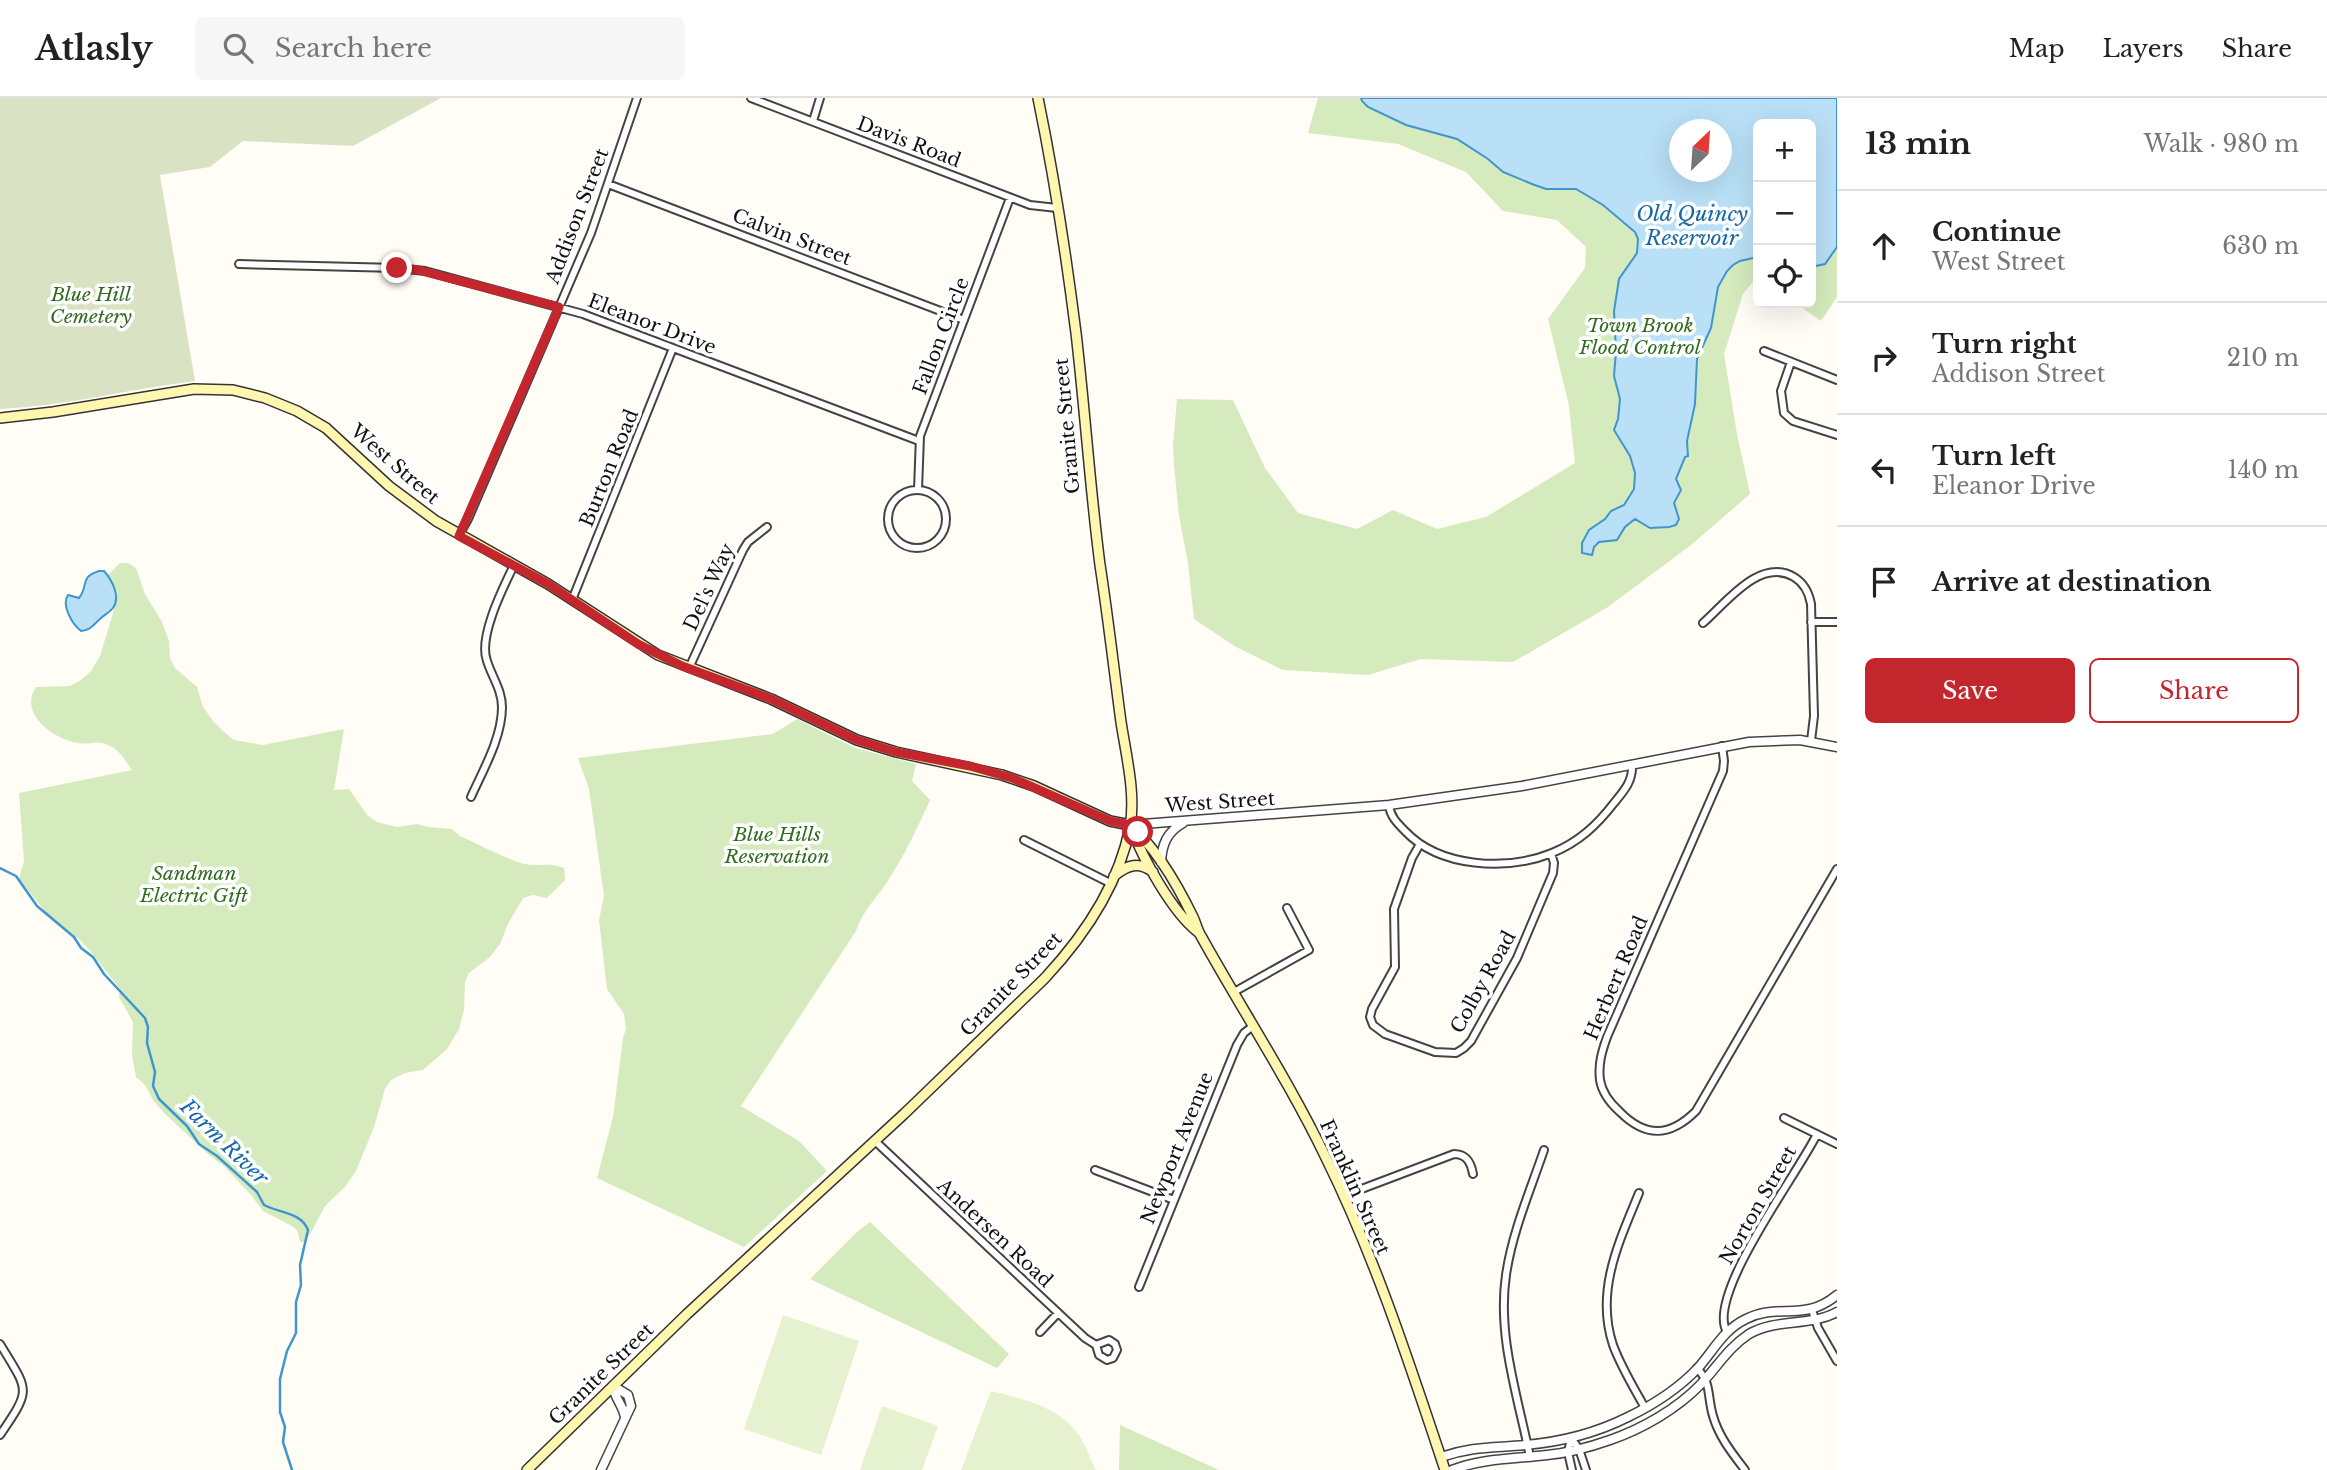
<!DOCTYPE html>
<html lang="en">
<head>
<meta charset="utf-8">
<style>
  :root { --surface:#fff; --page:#f6f6f6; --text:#222; --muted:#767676; --line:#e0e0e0; --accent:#c4262e }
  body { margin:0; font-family:"Libre Baskerville",serif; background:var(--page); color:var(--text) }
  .controls { position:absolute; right:21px; top:21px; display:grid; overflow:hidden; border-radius:10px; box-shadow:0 7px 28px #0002 }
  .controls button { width:63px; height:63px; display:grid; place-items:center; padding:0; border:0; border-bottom:2px solid var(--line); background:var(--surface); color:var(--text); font:35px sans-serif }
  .compass { position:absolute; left:1669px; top:21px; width:63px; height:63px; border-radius:50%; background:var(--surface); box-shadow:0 7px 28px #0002; rotate:25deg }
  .stop { position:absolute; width:21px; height:21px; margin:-16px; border:5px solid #c4262e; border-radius:50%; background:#fff }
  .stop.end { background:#c4262e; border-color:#fff; box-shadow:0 2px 7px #0008 }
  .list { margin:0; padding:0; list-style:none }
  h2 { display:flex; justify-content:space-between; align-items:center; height:91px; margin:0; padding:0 28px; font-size:30px }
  h2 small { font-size:23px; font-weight:400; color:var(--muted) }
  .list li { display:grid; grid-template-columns:46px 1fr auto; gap:21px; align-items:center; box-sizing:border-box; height:112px; padding:0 28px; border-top:2px solid var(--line) }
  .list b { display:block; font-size:26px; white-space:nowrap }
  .list p { margin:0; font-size:23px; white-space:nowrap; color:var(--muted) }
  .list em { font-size:23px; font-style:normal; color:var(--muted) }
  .actions { display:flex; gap:14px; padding:21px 28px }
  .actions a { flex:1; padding:16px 0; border:2px solid var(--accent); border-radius:10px; text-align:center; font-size:24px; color:var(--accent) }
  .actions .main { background:var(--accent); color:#fff }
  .icon { flex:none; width:38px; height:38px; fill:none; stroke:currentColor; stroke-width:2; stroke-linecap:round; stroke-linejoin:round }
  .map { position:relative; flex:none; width:1837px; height:1372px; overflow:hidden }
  header { display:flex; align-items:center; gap:42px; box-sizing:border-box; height:98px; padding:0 35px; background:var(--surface); border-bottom:2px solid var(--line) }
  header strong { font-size:33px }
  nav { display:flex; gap:38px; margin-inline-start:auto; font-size:24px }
  .search { width:490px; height:63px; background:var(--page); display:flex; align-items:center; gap:18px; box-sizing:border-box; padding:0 24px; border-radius:10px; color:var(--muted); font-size:26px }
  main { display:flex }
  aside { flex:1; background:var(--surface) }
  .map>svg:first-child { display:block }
</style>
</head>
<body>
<header>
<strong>Atlasly</strong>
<div class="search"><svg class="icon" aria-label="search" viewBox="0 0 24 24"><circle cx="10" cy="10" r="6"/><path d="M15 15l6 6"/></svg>Search here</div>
<nav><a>Map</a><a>Layers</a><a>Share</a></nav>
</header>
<main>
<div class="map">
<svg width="1837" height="1372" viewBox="0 0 1837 1372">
  <rect width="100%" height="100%" fill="#fffdf5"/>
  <path fill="#d5ebbd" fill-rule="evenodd" d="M1318,0H1837V199L1821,223L1795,205H1811V26H1758V181L1756,180L1743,196L1724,256L1737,336L1750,396L1691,447L1608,509L1513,564L1421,561L1368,577L1283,572L1236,549L1194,521L1188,465L1179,418L1174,367L1173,347L1177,301L1233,302L1265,370L1298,415L1357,431L1393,412L1437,431L1486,419L1575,365L1569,308L1548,221L1585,170L1586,149L1557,122L1503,113L1466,74L1398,46L1308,35ZM1680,32H1722V74H1680Z
    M120,465H128L136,470L145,496L162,524L169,543L170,560L175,570L197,589L203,609L213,623L224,634L234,642L263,647L344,631L334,692L349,691L367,717L377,724L397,729L417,726L428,729L452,731L460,738C480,747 500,758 521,765C536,770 549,763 564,770L565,782L547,800L533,797L523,800L508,826L500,846L490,859L469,875L465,884L464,912L459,931L447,951L423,972L405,975L391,982L385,991L374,1029L356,1073L345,1089L325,1108L306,1144H300L297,1132L292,1128L263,1113L251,1097L224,1068L208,1056L164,1015L153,1002L145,987L136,979L132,957L133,924L119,899L120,891L92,855L79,841L48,817L19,781L24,763L19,695L132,672C124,661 119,650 105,646C97,643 87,647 78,645C54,641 18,616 36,589L70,588L81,582L91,573L100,558L117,502L115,490L108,477Z
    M797,621L855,650L916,666L912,683L930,702C918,729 905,756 889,781C878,799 862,813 856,833L741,1008L799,1043L827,1073L744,1149L597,1080L613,1019L623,940L626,931L624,916L607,891L599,822L604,798L589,691L578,660L773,636Z
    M870,1124L1009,1256L997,1270L810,1181L857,1134Z
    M1120,1327L1219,1372H1119Z"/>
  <path fill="#d9e3c4" d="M0,0H441L353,48L243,43L210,69L160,77L195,283C130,291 65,308 0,311Z"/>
  <path fill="#e6f2cf" d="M783,1217L859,1243L821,1357L744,1331Z
    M991,1293C1023,1301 1058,1308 1079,1337C1086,1347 1090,1361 1096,1372H961Z
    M882,1308L938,1328L922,1372H860Z"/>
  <path fill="#b9e0f7" stroke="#3f96cf" stroke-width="2" fill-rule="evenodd" d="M1361,0H1837V149L1825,166L1811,169V26H1758V159L1740,163L1733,167L1727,173L1718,189L1711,230L1697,261L1695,306L1687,343L1688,358L1685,359L1676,381L1681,392L1674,405L1679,421L1676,427L1669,429L1650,430L1635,421L1625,429L1617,442L1599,444L1594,449L1592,457L1582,455V445L1589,432L1605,421L1611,413L1624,407L1634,391L1635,375L1630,358L1614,332L1618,321L1620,301L1614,278L1616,253L1614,213L1619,181L1637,155L1638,141L1635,134L1603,107L1576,91H1546L1532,86L1503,74L1488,61L1457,41L1406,27L1368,9L1362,3ZM1680,32H1722V74H1680Z
    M99,473H104C112,482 121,499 113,510C110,514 104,517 100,521C93,527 91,532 81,533C72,526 61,507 68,497L79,500C89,488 79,479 99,473Z"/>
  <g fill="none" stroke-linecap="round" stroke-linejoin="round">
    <path stroke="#3f96cf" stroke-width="2.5" d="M0,770L16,778L37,808L74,839L81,850L93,859L104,876L145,920L148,929L147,945L155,974L153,988L159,1001L187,1028L199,1046L217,1058L257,1094L264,1107C279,1115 301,1114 308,1132L300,1167L301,1187L296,1204V1235L287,1253L280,1281V1314L285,1329L283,1344L292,1372"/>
    <g stroke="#444" stroke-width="10">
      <path id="minor" d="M751,0L1030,107L1057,110
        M813,23L820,0
        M608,86L964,222
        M239,166L397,170L425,173L583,216L919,343
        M1764,253L1837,282
        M1791,264L1781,293L1784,315L1793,323L1837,337
        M888 421a29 29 0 1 1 58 0a29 29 0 1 1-58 0Z
        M918,392L920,338L1010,100
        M459,437L468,421L591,135L637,0
        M572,502L673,250
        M1811,524H1837
        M1703,525C1727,504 1760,459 1794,479C1804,485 1809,495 1811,506L1814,618L1811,643
        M689,570L743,452L748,444L767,429
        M1722,648L1724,663L1723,673L1607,939C1602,953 1598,966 1600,982C1602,995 1610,1005 1620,1014C1646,1040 1670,1039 1696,1013L1837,771
        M471,699C483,672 502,640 502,609C502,592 492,579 487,563C478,539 503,490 514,467
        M1389,707C1390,718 1397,725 1405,733C1440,770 1507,773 1552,755C1579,744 1597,727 1614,705C1624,693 1633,683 1632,667
        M1024,742L1110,785
        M1420,746L1412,760L1394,811L1395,869L1372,911L1370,919L1373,927L1385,936L1435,954L1456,955L1464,950L1471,943L1517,860L1553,775L1554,765L1551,755
        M1234,894L1309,852L1287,810
        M1784,1020L1837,1046
        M875,1043L1085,1240L1096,1247
        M1095,1072L1174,1102
        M1639,1095C1619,1144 1595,1193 1613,1247C1621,1269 1634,1290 1645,1310
        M1343,1098L1454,1056C1467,1056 1471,1065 1473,1076
        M1139,1189L1237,947L1244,935L1253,928
        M1812,1212L1818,1230L1837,1263
        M1040,1234L1058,1215
        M1727,1234C1705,1198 1799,1074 1817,1036
        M1109,1242L1115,1246L1117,1252L1113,1260L1107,1262L1099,1257L1096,1247Z
        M0,1246C29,1294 32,1290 0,1337
        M1697,1270C1712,1286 1707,1298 1713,1318C1719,1339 1732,1355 1745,1372
        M1571,1340L1579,1351L1586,1372
        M1571,1340L1568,1354L1572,1372
        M1530,1359C1518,1299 1497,1238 1506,1177C1512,1135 1530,1093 1544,1052"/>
    </g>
    <g stroke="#444" stroke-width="11">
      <path id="tertiary" d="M1130,727L1389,707L1522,688L1749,644L1800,642L1837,649
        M1161,764C1162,746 1167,734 1183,725
        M613,1288C614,1300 624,1308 625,1320
        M1441,1359C1473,1348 1493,1350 1525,1347C1561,1344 1596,1335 1628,1319C1653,1307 1678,1291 1698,1270C1714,1252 1723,1232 1746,1221C1780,1204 1803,1225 1837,1197
        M601,1372L631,1308L628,1297L613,1288
        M1452,1372C1483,1360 1515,1361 1547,1357C1569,1355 1590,1349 1610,1342C1642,1331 1677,1311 1701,1286C1717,1269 1729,1249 1749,1236C1776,1220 1810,1229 1837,1214"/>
    </g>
    <g stroke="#333" stroke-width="12">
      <path id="secondary" d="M0,320L53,314L194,291L233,292L265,300L297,313L326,330L389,388L436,423L548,486L658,557L771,601L857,642L896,654L1002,677L1034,688L1110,723L1130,727
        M1130,727C1157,751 1177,786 1193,819C1196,825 1197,832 1201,838C1242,912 1289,983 1326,1060C1375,1159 1410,1267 1445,1372
        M1131,729C1142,759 1172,814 1198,834
        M1114,778C1127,767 1139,763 1153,774
        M527,1372L687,1216L904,1016L1045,880C1084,838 1119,786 1130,729C1136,696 1126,657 1121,624C1114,572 1108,519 1100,467C1090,390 1085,312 1076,235C1066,156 1054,78 1038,0"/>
    </g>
    <use href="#minor" stroke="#fff" stroke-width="6"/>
    <use href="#tertiary" stroke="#fff" stroke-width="8"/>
    <use href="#secondary" stroke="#fff6b0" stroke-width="9"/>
  </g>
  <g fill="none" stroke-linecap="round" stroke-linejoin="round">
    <path stroke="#c4262e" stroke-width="9" d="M397,170L418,172L559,209L459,438L548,486L638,546L682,568L771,601L857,642L896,654L970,668L1012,680L1110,723L1130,727L1138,734"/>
  </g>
  <g text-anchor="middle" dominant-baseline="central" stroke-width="7" stroke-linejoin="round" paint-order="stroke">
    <g font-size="19" fill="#111" stroke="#fff">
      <text transform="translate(909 44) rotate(21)">Davis Road</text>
      <text transform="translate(577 118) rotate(-69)">Addison Street</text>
      <text transform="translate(792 139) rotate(21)">Calvin Street</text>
      <text transform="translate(652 226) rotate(21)">Eleanor Drive</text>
      <text transform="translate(941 238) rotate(-69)">Fallon Circle</text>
      <text transform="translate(1067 328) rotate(-95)">Granite Street</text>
      <text transform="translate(395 366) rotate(41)">West Street</text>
      <text transform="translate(609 370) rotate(-68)">Burton Road</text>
      <text transform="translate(709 489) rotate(-65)">Del's Way</text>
      <text transform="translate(1220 704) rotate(-4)">West Street</text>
      <text transform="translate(1616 880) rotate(-67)">Herbert Road</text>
      <text transform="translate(1483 884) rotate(-61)">Colby Road</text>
      <text transform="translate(1011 886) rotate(-46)">Granite Street</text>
      <text transform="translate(1177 1050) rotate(-68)">Newport Avenue</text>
      <text transform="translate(1355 1089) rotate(66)">Franklin Street</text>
      <text transform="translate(1758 1107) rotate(-60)">Norton Street</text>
      <text transform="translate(995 1135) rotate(43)">Andersen Road</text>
      <text transform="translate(601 1276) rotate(-44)">Granite Street</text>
    </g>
    <g font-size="19" font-style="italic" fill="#2f6b1f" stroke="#fff">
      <text x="91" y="196">Blue Hill<tspan x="91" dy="22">Cemetery</tspan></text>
      <text x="1640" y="227">Town Brook<tspan x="1640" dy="22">Flood Control</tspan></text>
      <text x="777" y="736">Blue Hills<tspan x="777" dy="22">Reservation</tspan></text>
      <text x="194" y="775">Sandman<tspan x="194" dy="22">Electric Gift</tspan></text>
    </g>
    <g font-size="21" font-style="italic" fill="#1768a6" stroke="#fff">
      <text x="1692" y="116">Old Quincy<tspan x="1692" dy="24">Reservoir</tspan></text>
      <text transform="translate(224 1044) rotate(44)">Farm River</text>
    </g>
  </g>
</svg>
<div class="controls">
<button>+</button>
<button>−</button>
<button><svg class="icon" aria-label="locate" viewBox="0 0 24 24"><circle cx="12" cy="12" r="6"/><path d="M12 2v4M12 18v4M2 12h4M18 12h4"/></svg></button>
</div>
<svg class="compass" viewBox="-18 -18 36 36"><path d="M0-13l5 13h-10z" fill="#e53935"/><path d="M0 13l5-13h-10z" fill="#767676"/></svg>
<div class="stop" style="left:1138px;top:734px"></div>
<div class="stop end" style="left:397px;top:170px"></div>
</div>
<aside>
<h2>13 min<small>Walk · 980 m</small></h2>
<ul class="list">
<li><svg class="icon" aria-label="ahead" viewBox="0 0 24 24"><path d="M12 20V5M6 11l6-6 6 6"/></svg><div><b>Continue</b><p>West Street</p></div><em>630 m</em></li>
<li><svg class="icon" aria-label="right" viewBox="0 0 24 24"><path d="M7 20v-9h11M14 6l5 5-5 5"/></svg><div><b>Turn right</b><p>Addison Street</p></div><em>210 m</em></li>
<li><svg class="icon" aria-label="left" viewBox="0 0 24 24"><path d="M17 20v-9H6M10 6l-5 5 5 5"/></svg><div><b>Turn left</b><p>Eleanor Drive</p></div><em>140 m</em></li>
<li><svg class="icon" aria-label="arrive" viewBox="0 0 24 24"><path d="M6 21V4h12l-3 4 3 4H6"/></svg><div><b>Arrive at destination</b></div></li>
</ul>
<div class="actions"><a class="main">Save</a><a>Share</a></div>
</aside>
</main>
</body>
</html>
